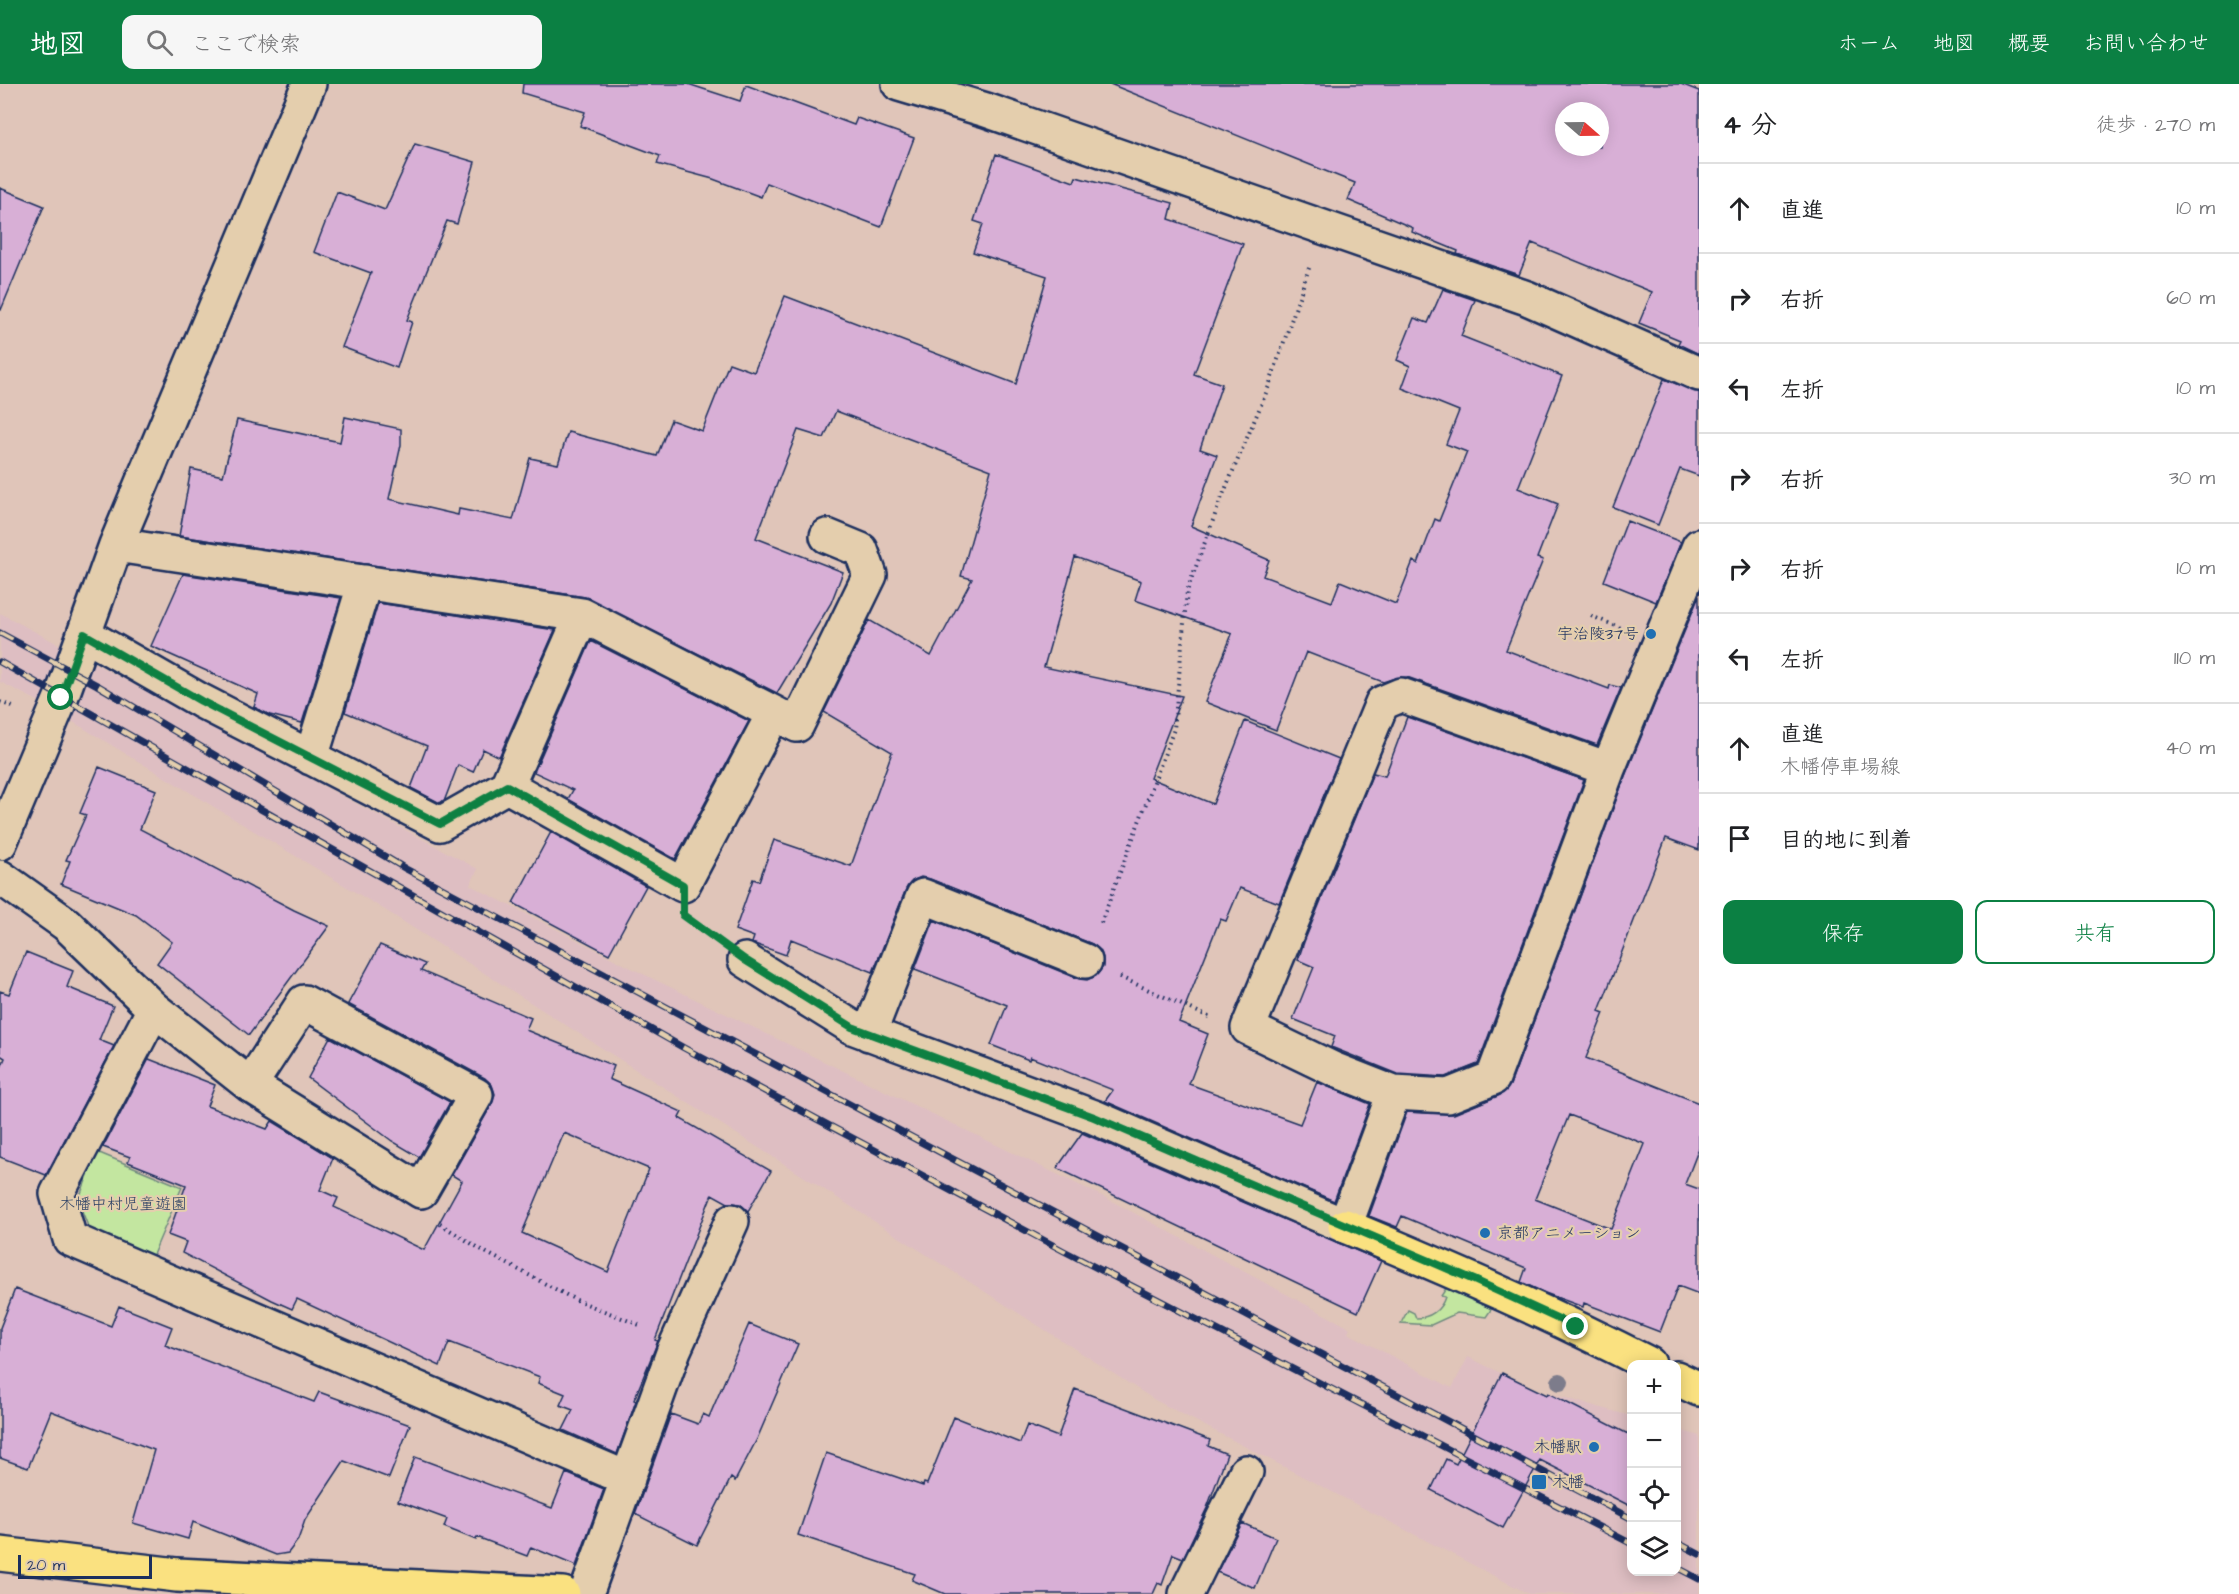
<!DOCTYPE html>
<html lang="ja">
<head>
<meta charset="utf-8">
<style>
  :root { --surface:#fff; --page:#f6f6f6; --text:#202124; --muted:#757577; --line:#e0e0e0; --accent:#0b8043 }
  body { margin:0; font-family:"Architects Daughter","Klee One",sans-serif; background:var(--page); color:var(--text) }
  .controls { position:absolute; right:18px; bottom:18px; display:grid; overflow:hidden; border-radius:12px; box-shadow:0 3px 15px #0003 }
  .controls button { width:54px; height:54px; display:grid; place-items:center; padding:0; border:0; border-bottom:2px solid var(--line); background:var(--surface); color:var(--text); font:30px sans-serif }
  .compass { position:absolute; left:1555px; top:18px; width:54px; height:54px; border-radius:50%; background:var(--surface); box-shadow:0 3px 15px #0003; rotate:110deg }
  .scale { position:absolute; left:18px; bottom:15px; width:134px; box-sizing:border-box; padding-left:6px; border:3px solid #1b2f5e; border-top:0; font-size:16px; line-height:21px; white-space:nowrap; color:#1b2f5e; -webkit-text-stroke:4px #e4cead; paint-order:stroke }
  .stop { position:absolute; width:18px; height:18px; margin:-14px; border:4px solid #0b8043; border-radius:50%; background:#fff }
  .stop.end { background:#0b8043; border-color:#fff; box-shadow:0 2px 6px #0008 }
  .list { margin:0; padding:0; list-style:none }
  h2 { display:flex; justify-content:space-between; align-items:center; height:78px; margin:0; padding:0 24px; font-size:26px }
  h2 small { font-size:20px; font-weight:400; color:var(--muted) }
  .list li { display:grid; grid-template-columns:39px 1fr auto; gap:18px; align-items:center; box-sizing:border-box; height:90px; padding:0 24px; border-top:2px solid var(--line) }
  .list b { display:block; font-size:22px; white-space:nowrap }
  .list p { margin:0; font-size:20px; white-space:nowrap; color:var(--muted) }
  .list em { font-size:20px; font-style:normal; color:var(--muted) }
  .actions { display:flex; gap:12px; padding:18px 24px }
  .actions a { flex:1; padding:14px 0; border:2px solid var(--accent); border-radius:12px; text-align:center; font-size:21px; color:var(--accent) }
  .actions .main { background:var(--accent); color:#fff }
  .icon { flex:none; width:33px; height:33px; fill:none; stroke:currentColor; stroke-width:2; stroke-linecap:round; stroke-linejoin:round }
  .map { position:relative; flex:none; width:1699px; height:1510px; overflow:hidden }
  header { display:flex; align-items:center; gap:36px; box-sizing:border-box; height:84px; padding:0 30px; background:var(--accent); color:#fff }
  header strong { font-size:28px }
  nav { display:flex; gap:33px; margin-inline-start:auto; font-size:21px }
  .search { width:420px; height:54px; background:var(--page); display:flex; align-items:center; gap:15px; box-sizing:border-box; padding:0 21px; border-radius:12px; color:var(--muted); font-size:22px }
  main { display:flex }
  aside { flex:1; background:var(--surface) }
  .map>svg:first-child { display:block }
</style>
</head>
<body>
<header>
<strong>地図</strong>
<div class="search"><svg class="icon" aria-label="search" viewBox="0 0 24 24"><circle cx="10" cy="10" r="6"/><path d="M15 15l6 6"/></svg>ここで検索</div>
<nav><a>ホーム</a><a>地図</a><a>概要</a><a>お問い合わせ</a></nav>
</header>
<main>
<div class="map">
<svg width="1699" height="1510" viewBox="0 0 1699 1510">
  <rect width="100%" height="100%" fill="#e0c5b9"/>
  <filter id="ink" filterUnits="userSpaceOnUse"><feTurbulence type="fractalNoise" baseFrequency=".0167" numOctaves="2"/><feDisplacementMap in="SourceGraphic" scale="12" xChannelSelector="R" yChannelSelector="G"/><feConvolveMatrix kernelMatrix="1 2 1 2 8 2 1 2 1" color-interpolation-filters="sRGB"/></filter>
  <g filter="url(#ink)">
    <path fill="#debec2" d="M0,529L478,785L470,801L639,888L1104,1113L1350,1244L1348,1249L1452,1304L1468,1273L1546,1311L1548,1309L1631,1332L1632,1488H1676L1677,1345L1699,1352V1510H1529L1155,1316L385,826L40,618L0,598Z"/>
    <path fill="#c3e6a0" stroke="#6f8a7f" stroke-width="1.5" d="M97,1068L182,1103L152,1173L90,1147L78,1117Z
      M1447,1203L1492,1224L1486,1233L1457,1229L1431,1241L1401,1239L1408,1226L1414,1229L1416,1234C1430,1234 1441,1226 1445,1213L1441,1212Z"/>
    <path fill="#d8afd6" stroke="#1b2f5e" stroke-width="1.5" fill-rule="evenodd" d="M523,0H688L740,17L746,1L854,41L857,34L914,54L881,143L767,99L761,113L713,95L657,80L660,72L580,42L585,28L522,9Z
      M1110,0H1681L1699,7V270L1678,260L1680,256L1639,239L1652,208L1532,159L1519,191L1457,170L1458,167L1412,148L1413,144L1348,116L1355,99ZM1564,27H1600V63H1564Z
      M415,60L475,78L457,140L447,137L407,236L412,238L397,284L342,263L371,189L314,168L337,108L385,126Z
      M996,70L1074,98L1076,93L1173,119L1169,135L1243,160L1194,290L1222,300L1200,365L1217,371L1191,442L1269,476L1263,492L1332,518L1340,497L1396,520L1413,477L1418,480L1435,435L1439,437L1467,368L1446,360L1459,327L1402,304L1410,282L1397,276L1414,234L1428,239L1443,205L1475,216L1461,252L1562,292L1518,404L1558,420L1537,474L1543,476L1506,566L1609,605L1610,601L1621,604L1597,661L1407,593L1395,594L1383,598L1306,568L1276,646L1205,618L1232,550L1135,516L1141,497L1075,473L1044,583L1182,612L1150,694L1213,720L1245,637L1339,675L1279,819L1240,804L1226,837L1220,835L1179,938L1208,950L1189,1000L1300,1040L1317,998L1370,1020L1334,1117L1105,1017L1113,1006L1030,973L1029,976L991,961L1007,921L915,885L934,836L1079,895L1087,896L1096,892L1103,883V874L1100,866L1092,860L930,795L921,793L912,797L906,805L873,888L791,855L786,871L752,859L754,853L735,846L753,795L759,797L774,756L851,782L892,668L824,628L869,536L931,572L972,495L961,492L991,386L836,327L824,354L798,346L756,454L843,488L831,519L777,609L585,513L179,452L191,385L223,392L237,336L340,358L345,333L401,345V361L389,415L458,431L459,425L513,436L530,374L558,380L568,348L657,372L671,336L702,347L729,279L754,288L785,212L1016,300L1047,192L973,168L983,140L974,137Z
      M0,104L44,122L1,226L0,225Z
      M1664,295L1699,308V392L1680,385L1658,441L1613,423Z
      M1627,437L1681,458L1656,518L1604,497Z
      M183,490L341,514L302,639L270,631L254,623L258,610L151,562Z
      M1699,512V766L1666,754L1599,927L1604,929L1586,974L1699,1019V1064L1685,1100L1699,1105V1210L1678,1202L1660,1248L1584,1219L1583,1223L1545,1209L1521,1198L1526,1184L1402,1132L1397,1143L1369,1132L1407,1028L1454,1030L1500,1011L1510,1001L1625,692ZM1569,1031L1645,1060L1611,1145L1535,1115Z
      M378,519L555,546L499,673L483,665L473,688L458,681L445,715L440,719L411,704L427,662L345,628Z
      M591,557L749,637L675,775L568,715L573,706L534,688Z
      M1407,633L1584,696L1478,980L1445,993L1398,990L1331,963L1335,952L1293,935L1314,883L1298,876L1304,858L1373,689L1385,692Z
      M99,683L156,706L140,745L294,826L329,842L249,951L157,879L172,858L136,831L61,800L70,777L66,776L86,731L80,729Z
      M551,748L646,802L609,870L513,819Z
      M380,861L425,880L421,887L531,934L526,946L614,982L609,995L682,1028L679,1034L771,1087L748,1127L740,1120L728,1119L712,1110L655,1256L658,1257L634,1316L636,1317L617,1370L563,1346L573,1326L560,1321L565,1310L538,1299L540,1293L449,1258L440,1282L297,1215L292,1225L272,1216L182,1169L186,1158L168,1151L186,1101L128,1078L130,1073L103,1063L149,975L215,1001L207,1022L267,1045L272,1037L333,1074L320,1106L338,1114L334,1123L424,1166L462,1097L452,1091L492,1020L495,1010L492,1001L485,994L348,920ZM564,1049L649,1085L608,1188L522,1149Z
      M26,868L73,887L67,903L113,922L99,956L114,962L46,1091L0,1073V986L5,974L0,971V907L9,910Z
      M330,953L450,1018L419,1073L392,1057L308,994Z
      M1082,1049L1381,1177L1358,1228L1057,1084Z
      M15,1205L111,1242L119,1222L172,1243L165,1261L314,1318L319,1308L410,1341L389,1394L344,1377L305,1436L298,1456L288,1469L276,1471L193,1438L188,1455L133,1439L154,1366L51,1327L28,1384L0,1374V1244Z
      M749,1240L798,1260L757,1355L735,1397L731,1394L697,1461L635,1430L671,1330L698,1340L703,1330L709,1333Z
      M1502,1289L1547,1311L1548,1309L1632,1352V1423L1540,1376L1503,1444L1431,1406L1446,1375L1456,1380Z
      M1075,1305L1210,1356L1208,1362L1227,1370L1207,1424L1183,1474L1173,1470L1162,1501L1158,1499L1153,1510H945L912,1496L915,1490L798,1451L826,1369L923,1402L924,1399L927,1400L954,1333L1020,1359L1027,1341L1058,1353Z
      M415,1373L552,1424L566,1389L604,1405L576,1482L531,1463L527,1472L477,1453L476,1456L444,1443L447,1435L398,1417Z
      M1242,1439L1276,1454L1255,1504L1217,1488Z"/>
    <g fill="none" stroke-linecap="round" stroke-linejoin="round">
      <g stroke="#1b2f5e" stroke-width="38">
        <path id="minor" d="M899,0L986,26L1527,214L1699,290
          M84,550L201,617L440,740L507,702L683,801L774,629L582,531L116,461L309,0
          M774,629L797,641L870,491L861,466L827,452
          M311,674L365,498
          M507,702L582,531
          M0,759L61,614L116,461
          M0,793L66,840L154,925L250,1001L421,1107L476,1011L304,918L250,1001
          M745,876L852,943L1094,1033L1345,1142L1394,1009L1333,985L1248,944L1382,619L1401,611L1608,685
          M154,925L57,1110L70,1155L628,1395
          M869,950L923,812L1085,877
          M1394,1009L1448,1012L1493,994L1608,685L1699,462
          M586,1510L674,1266L732,1137
          M1186,1510L1246,1388"/>
      </g>
      <g stroke="#1b2f5e" stroke-width="38">
        <path id="major" d="M1345,1142C1448,1185 1550,1229 1649,1280
          M1676,1294L1699,1305
          M0,1470L177,1491L563,1510"/>
      </g>
      <path stroke="#1b2f5e" stroke-width="4" stroke-dasharray="1.5 4.5" stroke-linecap="butt" d="M1591,532L1621,544
        M0,618L13,623
        M1101,839L1174,645L1187,507L1219,420L1269,302L1310,181
        M695,840L714,853
        M1120,893L1209,933
        M440,1140L487,1169L574,1215L642,1242"/>
      <use href="#minor" stroke="#e4cead" stroke-width="33"/>
      <use href="#major" stroke="#fae180" stroke-width="33"/>
      <g stroke="#1b2f5e" stroke-width="7">
        <path id="rail" d="M0,549L97,601L406,785L1632,1435
          M0,578L684,964L1064,1167L1632,1460
          M1676,1458L1699,1470
          M1676,1483L1699,1495"/>
      </g>
      <use href="#rail" stroke="#e4cead" stroke-width="4.5" stroke-dasharray="14" stroke-linecap="butt"/>
    </g>
    <circle fill="#7d7c8b" cx="1560" cy="1298" r="9"/>
  </g>
  <g fill="none" stroke-linecap="round" stroke-linejoin="round" filter="url(#ink)">
    <path stroke="#0b8043" stroke-width="8" d="M61,614L84,550L201,617L440,740L507,702L683,801V831L745,876L852,943L1094,1033L1474,1196L1576,1243"/>
  </g>
  <g fill="#1f6fb2" stroke="#e4cead" stroke-width="2">
    <circle cx="1651" cy="550" r="6"/>
    <circle cx="1485" cy="1149" r="6"/>
    <circle cx="1594" cy="1363" r="6"/>
    <rect x="1531" y="1390" width="16" height="16" rx="3"/>
  </g>
  <g text-anchor="middle" dominant-baseline="central" stroke-width="4.5" stroke-linejoin="round" paint-order="stroke">
    <g font-size="16" fill="#1b2f5e" stroke="#e4cead" text-anchor="end">
      <text x="1639" y="550">宇治陵37号</text>
      <text x="1497" y="1149" text-anchor="start">京都アニメーション</text>
      <text x="1582" y="1363">木幡駅</text>
      <text x="1552" y="1398" text-anchor="start">木幡</text>
    </g>
    <g font-size="16" fill="#2c4165" stroke="#e4cead">
      <text x="123" y="1120">木幡中村児童遊園</text>
    </g>
  </g>
</svg>
<div class="controls">
<button>+</button>
<button>−</button>
<button><svg class="icon" aria-label="locate" viewBox="0 0 24 24"><circle cx="12" cy="12" r="6"/><path d="M12 2v4M12 18v4M2 12h4M18 12h4"/></svg></button>
<button><svg class="icon" aria-label="layers" viewBox="0 0 24 24"><path d="M12 4l9 5-9 5-9-5zM3 14l9 5 9-5"/></svg></button>
</div>
<svg class="compass" viewBox="-18 -18 36 36"><path d="M0-13l5 13h-10z" fill="#e53935"/><path d="M0 13l5-13h-10z" fill="#757577"/></svg>
<div class="scale">20 m</div>
<div class="stop" style="left:61px;top:614px"></div>
<div class="stop end" style="left:1576px;top:1243px"></div>
</div>
<aside>
<h2>4 分<small>徒歩 · 270 m</small></h2>
<ul class="list">
<li><svg class="icon" aria-label="ahead" viewBox="0 0 24 24"><path d="M12 20V5M6 11l6-6 6 6"/></svg><div><b>直進</b></div><em>10 m</em></li>
<li><svg class="icon" aria-label="right" viewBox="0 0 24 24"><path d="M7 20v-9h11M14 6l5 5-5 5"/></svg><div><b>右折</b></div><em>60 m</em></li>
<li><svg class="icon" aria-label="left" viewBox="0 0 24 24"><path d="M17 20v-9H6M10 6l-5 5 5 5"/></svg><div><b>左折</b></div><em>10 m</em></li>
<li><svg class="icon" aria-label="right" viewBox="0 0 24 24"><path d="M7 20v-9h11M14 6l5 5-5 5"/></svg><div><b>右折</b></div><em>30 m</em></li>
<li><svg class="icon" aria-label="right" viewBox="0 0 24 24"><path d="M7 20v-9h11M14 6l5 5-5 5"/></svg><div><b>右折</b></div><em>10 m</em></li>
<li><svg class="icon" aria-label="left" viewBox="0 0 24 24"><path d="M17 20v-9H6M10 6l-5 5 5 5"/></svg><div><b>左折</b></div><em>110 m</em></li>
<li><svg class="icon" aria-label="ahead" viewBox="0 0 24 24"><path d="M12 20V5M6 11l6-6 6 6"/></svg><div><b>直進</b><p>木幡停車場線</p></div><em>40 m</em></li>
<li><svg class="icon" aria-label="arrive" viewBox="0 0 24 24"><path d="M6 21V4h12l-3 4 3 4H6"/></svg><div><b>目的地に到着</b></div></li>
</ul>
<div class="actions"><a class="main">保存</a><a>共有</a></div>
</aside>
</main>
</body>
</html>
